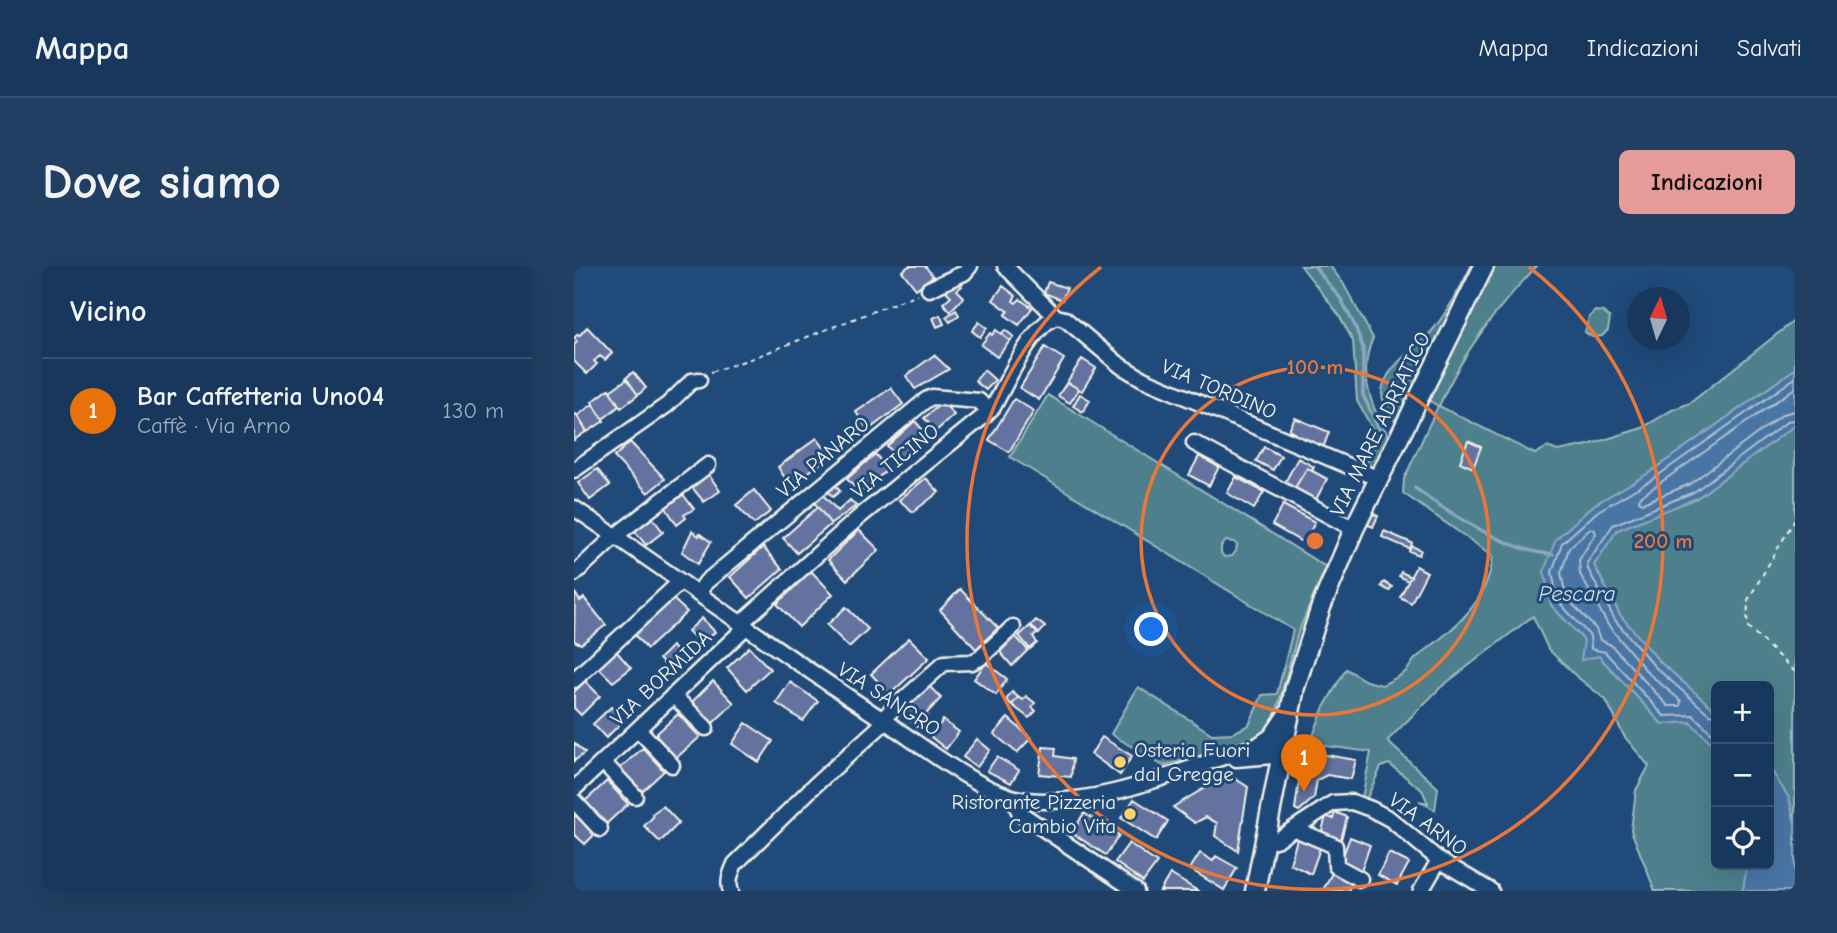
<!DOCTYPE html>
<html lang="it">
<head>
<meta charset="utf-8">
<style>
  :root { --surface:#17385c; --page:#203f62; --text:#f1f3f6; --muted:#9eacbb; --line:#365272; --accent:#e69b98 }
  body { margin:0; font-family:"Comic Neue",sans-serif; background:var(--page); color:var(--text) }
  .controls { position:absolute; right:21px; bottom:21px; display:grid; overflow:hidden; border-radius:10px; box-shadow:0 7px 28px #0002 }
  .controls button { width:63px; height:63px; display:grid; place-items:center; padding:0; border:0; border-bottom:2px solid var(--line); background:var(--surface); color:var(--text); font:35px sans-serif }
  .compass { position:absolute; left:1053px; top:21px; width:63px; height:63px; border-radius:50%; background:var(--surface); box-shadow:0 7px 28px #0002; rotate:5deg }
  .you { position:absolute; left:578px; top:364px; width:24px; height:24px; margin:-18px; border:5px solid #fff; border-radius:50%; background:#1a73e8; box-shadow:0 0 0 10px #1a73e833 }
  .badge { display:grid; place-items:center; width:46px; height:46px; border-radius:50%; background:var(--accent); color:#fff; font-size:23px; font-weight:700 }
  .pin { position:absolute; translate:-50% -58px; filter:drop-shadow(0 2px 4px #0008) }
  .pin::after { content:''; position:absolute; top:37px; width:24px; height:21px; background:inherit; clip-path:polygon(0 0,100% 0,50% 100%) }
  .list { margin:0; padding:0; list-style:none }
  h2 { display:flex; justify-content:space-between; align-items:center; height:91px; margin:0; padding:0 28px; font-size:30px }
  h2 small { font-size:23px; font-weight:400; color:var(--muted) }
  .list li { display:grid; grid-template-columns:46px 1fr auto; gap:21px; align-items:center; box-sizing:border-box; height:105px; padding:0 28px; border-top:2px solid var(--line) }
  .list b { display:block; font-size:26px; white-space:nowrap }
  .list p { margin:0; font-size:23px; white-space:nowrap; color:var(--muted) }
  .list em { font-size:23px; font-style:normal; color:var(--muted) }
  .icon { flex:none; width:38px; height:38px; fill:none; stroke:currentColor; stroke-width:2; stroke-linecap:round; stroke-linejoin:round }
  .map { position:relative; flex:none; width:1221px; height:625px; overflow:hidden; border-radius:10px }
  header { display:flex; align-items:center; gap:42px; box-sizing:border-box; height:98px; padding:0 35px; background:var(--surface); border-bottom:2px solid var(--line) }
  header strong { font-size:33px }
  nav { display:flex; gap:38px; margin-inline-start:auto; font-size:24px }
  .intro { display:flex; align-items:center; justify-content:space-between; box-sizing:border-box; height:168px; padding:0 42px }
  h1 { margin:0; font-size:49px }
  .button { padding:18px 32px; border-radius:10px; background:var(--accent); color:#111; font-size:24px; font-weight:700 }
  main { display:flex; gap:42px; padding:0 42px }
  aside { flex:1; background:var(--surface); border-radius:10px; box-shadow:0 7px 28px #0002 }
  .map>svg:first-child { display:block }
</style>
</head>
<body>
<header>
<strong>Mappa</strong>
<nav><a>Mappa</a><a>Indicazioni</a><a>Salvati</a></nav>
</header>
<div class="intro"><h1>Dove siamo</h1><a class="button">Indicazioni</a></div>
<main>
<aside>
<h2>Vicino<small></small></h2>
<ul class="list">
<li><span class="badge" style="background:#e8710a">1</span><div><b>Bar Caffetteria Uno04</b><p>Caffè · Via Arno</p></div><em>130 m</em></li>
</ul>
</aside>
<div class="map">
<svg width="1221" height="625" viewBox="0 0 1221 625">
  <rect width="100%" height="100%" fill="#1f4a7a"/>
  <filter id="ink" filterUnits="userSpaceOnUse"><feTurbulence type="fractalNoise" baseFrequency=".0143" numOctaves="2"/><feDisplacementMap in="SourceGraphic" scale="14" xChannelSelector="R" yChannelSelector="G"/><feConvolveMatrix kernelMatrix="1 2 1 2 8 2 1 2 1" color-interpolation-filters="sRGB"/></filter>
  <g filter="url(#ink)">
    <path fill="#4d808c" stroke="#a0b8ba" stroke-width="2" fill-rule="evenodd" d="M727,0H756L769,17L799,72C784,105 796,140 814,169L799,202L771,194L793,196L803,171L783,135L779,75L765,49Z
      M897,0H963C922,43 889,86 865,140L961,188L973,181L984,185L1014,179L1068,162L1098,144L1116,137L1221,54V103L1075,207L1020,239L982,273L977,339L1088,458L1116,456L1142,481V599H1173L1169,625H1081L1057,564L1062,524L1075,500L1050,470L1032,434L1002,410L974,383L959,350L867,421L813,475L864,522L861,544L845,535L854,537L848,524L815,498L807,501L792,534L788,532L797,486L736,478L749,443L772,403L792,415L808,419C815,415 826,411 832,405C836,401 838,396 842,392C878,364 914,338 919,290L829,227L830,213L864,140L840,126L821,155C815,146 807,136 808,125C811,101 841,83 857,66C874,46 886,23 897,0Z
      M1021,45L1029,46L1036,52L1034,64L1028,70L1018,71L1011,66L1015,51Z
      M474,129L752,301L724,367L700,454L688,468L672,477L589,500L537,468L564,421L638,468L659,467L675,459L688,429L703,428L719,364L436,191ZM652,275L660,276L663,279L662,285L658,290L650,291L647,287V280Z
      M1221,159V557L1215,532L1195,501V420H1142V445L1086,396L1046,349L1020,299L1043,264L1123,232Z"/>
    <path fill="#4975a4" stroke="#8da7bf" stroke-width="2" d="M1221,103V159L1123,232L1043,264L1020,299L1046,349L1086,396L1142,445V481L1116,456L1088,458L1025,390L1007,394L1010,374L977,339L970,305L982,273L1020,239L1075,207Z
      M1195,501L1215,532L1221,557V625H1169L1173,599H1195Z"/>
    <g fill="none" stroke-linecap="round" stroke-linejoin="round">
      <path stroke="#b0bfcd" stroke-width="2" d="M1221,122L1066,231L1065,235L1069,237L1116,218L1209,148L1221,145
        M1016,263H1020L1022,267L1005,294L1006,308L1034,359L1074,407L1107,435L1106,440H1094L1037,379L1026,374L1022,363L992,331L987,307L995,282Z
        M1142,449L1135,448L1081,401L1041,354L1014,303L1013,297L1039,259L1120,226L1214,155L1221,154
        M1142,471L1119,449L1090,450L1031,386L1017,383L1016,370L984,335L978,306L988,277L1024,245L1079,213L1221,112"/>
      <path stroke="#8da7bf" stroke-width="3.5" d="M740,0L767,33L781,60L789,82V129L808,169
        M841,222C873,246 939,288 979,288"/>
    </g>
    <path fill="#63729f" stroke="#f4f1e8" stroke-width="2" d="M335,0H351L359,10L342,23L328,5Z
      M382,13L388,20L383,24L390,31L376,45L369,37L377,30L371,24Z
      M474,16L493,22L488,34L470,27Z
      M429,20L442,30L439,35L442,37L446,33L458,42L445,59L431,49L434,45L419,34Z
      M382,44L385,49L376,56L372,51Z
      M366,49L370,58L363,61L359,52Z
      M405,56L413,62L406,71L398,65Z
      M13,61L38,87L31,94L26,90L20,95L23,98L13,108L0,95V79L3,76L0,72L4,68L5,70Z
      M422,64L436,75L423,91L407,79L416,67L418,69Z
      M431,64L440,71L436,75L427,68Z
      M471,81L490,93L465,134L446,122Z
      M360,89L375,103L341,123L332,110Z
      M508,93L522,102L508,125L493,116Z
      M410,104L421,114L412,124L401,115Z
      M59,106L72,122L64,129L52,112Z
      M53,113L64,129L47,142L36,125Z
      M493,116L505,123L496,137L484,130Z
      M317,122L329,138L294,164L282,146Z
      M35,123L45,140L29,153L18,136Z
      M506,128L516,134L509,146L499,140Z
      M440,133L460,145L435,186L415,174Z
      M369,136L380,149L362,165L350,152Z
      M19,138L30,155L13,166L3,150Z
      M2,148L13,165L0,174V149Z
      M721,152L755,166L749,182L720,170L721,167L715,164Z
      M341,155L354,170L326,194L313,180Z
      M243,172L256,190L216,220L204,201Z
      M894,175L907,181L899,202L886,196Z
      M56,176L91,213L74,227L40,191Z
      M690,181L707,190L699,204L682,195Z
      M301,188L314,203L286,227L273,213Z
      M625,190L645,201L635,220L615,209Z
      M724,192L740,201L738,205L733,202L719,225L709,220Z
      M733,202L753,213L740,237L719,225Z
      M23,203L36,219L16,234L4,217Z
      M133,206L146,225L130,236L116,219Z
      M662,211L690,226L680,243L653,227Z
      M352,212L365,226L339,246L325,234Z
      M260,218L266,225L259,231L253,225Z
      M180,224L197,245L180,258L162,239Z
      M108,227L120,243L110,249L112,252L103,259L90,239Z
      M248,228L264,245L276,234L282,240L257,258L240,236Z
      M709,239L741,256L730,277L698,259Z
      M244,241L257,258L223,287L209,272Z
      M797,247L804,250L799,261L792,258Z
      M78,251L89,266L72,279L60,264Z
      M285,264L305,284L273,314L254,294Z
      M118,265L125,270L126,268L137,276L124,298L108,286Z
      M810,265L838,277L836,283L808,271Z
      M837,280L847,284L845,289L835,285Z
      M189,281L208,303L175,332L156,311Z
      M842,300L853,306L837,337L826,331Z
      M237,305L259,328L225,361L203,338Z
      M827,306L837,311L834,315L825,310Z
      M810,316L818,321L815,325L807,320Z
      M386,323L424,362L402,383L366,344Z
      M1,327L6,335L10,332L32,359L7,378L0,375Z
      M98,332L113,346L73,383L59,367Z
      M272,341L294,363L275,381L253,359Z
      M128,352L141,366L127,378L114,365Z
      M462,354L471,361L465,368L457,359Z
      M456,360L464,368L459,370L463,377L456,383L445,370Z
      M441,370L454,384L438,400L426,386Z
      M335,372L355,392L316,428L297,408Z
      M98,380L102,386L106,383L115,392L99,407L85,393Z
      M175,381L196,403L173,424L153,402Z
      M42,385L57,402L39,416L24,401Z
      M412,397L433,413L422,429L400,413Z
      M11,415L26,430L7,449L0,442V426Z
      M139,415L160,437L138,458L118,436Z
      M216,416L244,435L229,455L202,437Z
      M355,420L367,432L352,448L354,450L343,461L329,447Z
      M438,426L444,431L438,439L432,434Z
      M452,430L461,437L458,441L462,445L455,452L438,439L444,431L449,434Z
      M37,441L50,454L32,472L19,458Z
      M104,448L126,471L102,492L81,469Z
      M434,452L457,472L443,487L420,468Z
      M369,454L385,466L372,483L357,471Z
      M172,457L199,475L185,496L158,478Z
      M528,471L558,490L546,509L517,488Z
      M403,473L416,484L403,501L389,491Z
      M0,477L11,487L0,495Z
      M469,481L482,482L481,490L499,493L497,511L465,508Z
      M69,482L90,505L67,526L45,503Z
      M729,485L782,494L777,513L753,509L743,514L740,532L725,545L721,543Z
      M423,491L445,504L437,517L413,505Z
      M654,508L674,521L664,585L641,570L643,557L632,551L621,557L599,541Z
      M33,515L54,538L31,559L10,536Z
      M560,533L594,555L582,574L547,552Z
      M89,540L105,557L86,576L70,560L79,551L78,548Z
      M761,546L773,551L766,577L746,572L752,550L759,553Z
      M510,547L545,569L532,589L498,567Z
      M0,548L21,568L11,578L0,568Z
      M776,571L796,579L787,605L767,595Z
      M723,573L746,582L737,608L716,598Z
      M555,577L583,597L569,616L541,596Z
      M626,587L639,595L642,590L663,602L650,624L616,603Z
      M815,587L835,597L823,619L804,609Z
      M758,607L778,616L774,625L749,624Z
      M596,608L624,625H586Z"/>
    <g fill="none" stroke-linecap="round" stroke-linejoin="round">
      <g stroke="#f4f1e8" stroke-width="19">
        <path id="minor" d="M431,0L482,51
          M355,23L390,7L396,0
          M482,51L491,53L547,100L569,113L805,213
          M620,177L780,263
          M0,204L93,139L118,115L125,114
          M0,242C103,312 203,384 306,452C345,477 409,530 453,534C533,542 617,498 694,477L709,480
          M0,308L41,270L134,199
          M124,328L132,316L352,134L358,131L405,135L415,145
          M167,357L284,252L410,150L419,141C432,118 458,59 482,51
          M0,414L106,316
          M99,429L132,462
          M308,453L370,397L398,396L406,392L439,361
          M64,463L98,499
          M684,479L697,470L714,445
          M662,493L699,490L709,480
          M29,496L61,530
          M0,523L172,361
          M439,533L446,547L562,625
          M0,535L26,563
          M721,563L761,580L762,600L786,613
          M690,577L704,573L759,537L778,536L797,543L816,553L865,594L917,625
          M157,625C153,616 157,607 161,598L240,520L312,455
          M847,625L865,594"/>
      </g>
      <g stroke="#f4f1e8" stroke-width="23">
        <path id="major" d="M681,625L721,421L747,341L780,263L910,0"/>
      </g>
      <path stroke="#f4f1e8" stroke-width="2" stroke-dasharray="5 5" stroke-linecap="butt" d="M137,106L179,92L344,28
        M1221,253L1174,334L1173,360L1221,406"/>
      <use href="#minor" stroke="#1f4a7a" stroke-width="14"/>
      <use href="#major" stroke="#1f4a7a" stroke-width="18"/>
    </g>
  </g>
  <g fill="none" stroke="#ea7738" stroke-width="3.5">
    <circle cx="741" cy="275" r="174"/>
    <path d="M955 1A348 348 0 1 1 527 1"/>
  </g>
  <g fill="#ffd166" stroke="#1f4a7a" stroke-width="2.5">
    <circle cx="546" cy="496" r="7"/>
    <circle cx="556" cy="548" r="7"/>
  </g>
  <g text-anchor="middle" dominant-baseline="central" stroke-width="6" stroke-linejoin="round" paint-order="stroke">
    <g font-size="21" fill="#f4f1e8" stroke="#1f4a7a">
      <text transform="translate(645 123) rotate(23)">VIA TORDINO</text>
      <text transform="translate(806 158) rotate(-64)">VIA MARE ADRIATICO</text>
      <text transform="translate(249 191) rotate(-40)">VIA PANARO</text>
      <text transform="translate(321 195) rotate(-39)">VIA TICINO</text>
      <text transform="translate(87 412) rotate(-43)">VIA BORMIDA</text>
      <text transform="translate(315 433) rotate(33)">VIA SANGRO</text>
      <text transform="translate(854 558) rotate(36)">VIA ARNO</text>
    </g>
    <g font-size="21" fill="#f4f1e8" stroke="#1f4a7a" text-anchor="start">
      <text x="560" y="484">Osteria Fuori<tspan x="560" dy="24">dal Gregge</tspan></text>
      <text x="542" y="536" text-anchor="end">Ristorante Pizzeria<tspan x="542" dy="24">Cambio Vita</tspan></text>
    </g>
    <g font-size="23" font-style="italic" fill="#dadede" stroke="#1f4a7a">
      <text x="1003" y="327">Pescara</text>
    </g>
  </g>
  <circle cx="741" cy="275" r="10" fill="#ea7738" stroke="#1f4a7a" stroke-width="3.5"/>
  <g font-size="21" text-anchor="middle" font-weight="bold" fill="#ea7738" stroke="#1f4a7a" stroke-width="6" stroke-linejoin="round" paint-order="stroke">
    <text x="741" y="108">100 m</text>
    <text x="1089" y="282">200 m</text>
  </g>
</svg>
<div class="controls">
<button>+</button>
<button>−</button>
<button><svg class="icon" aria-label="locate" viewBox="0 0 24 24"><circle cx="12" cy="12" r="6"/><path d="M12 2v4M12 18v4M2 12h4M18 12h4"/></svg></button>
</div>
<svg class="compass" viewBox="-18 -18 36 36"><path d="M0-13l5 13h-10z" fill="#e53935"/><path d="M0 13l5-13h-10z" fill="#9eacbb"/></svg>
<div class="you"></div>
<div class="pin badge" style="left:730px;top:526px;background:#e8710a">1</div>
</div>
</main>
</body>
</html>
